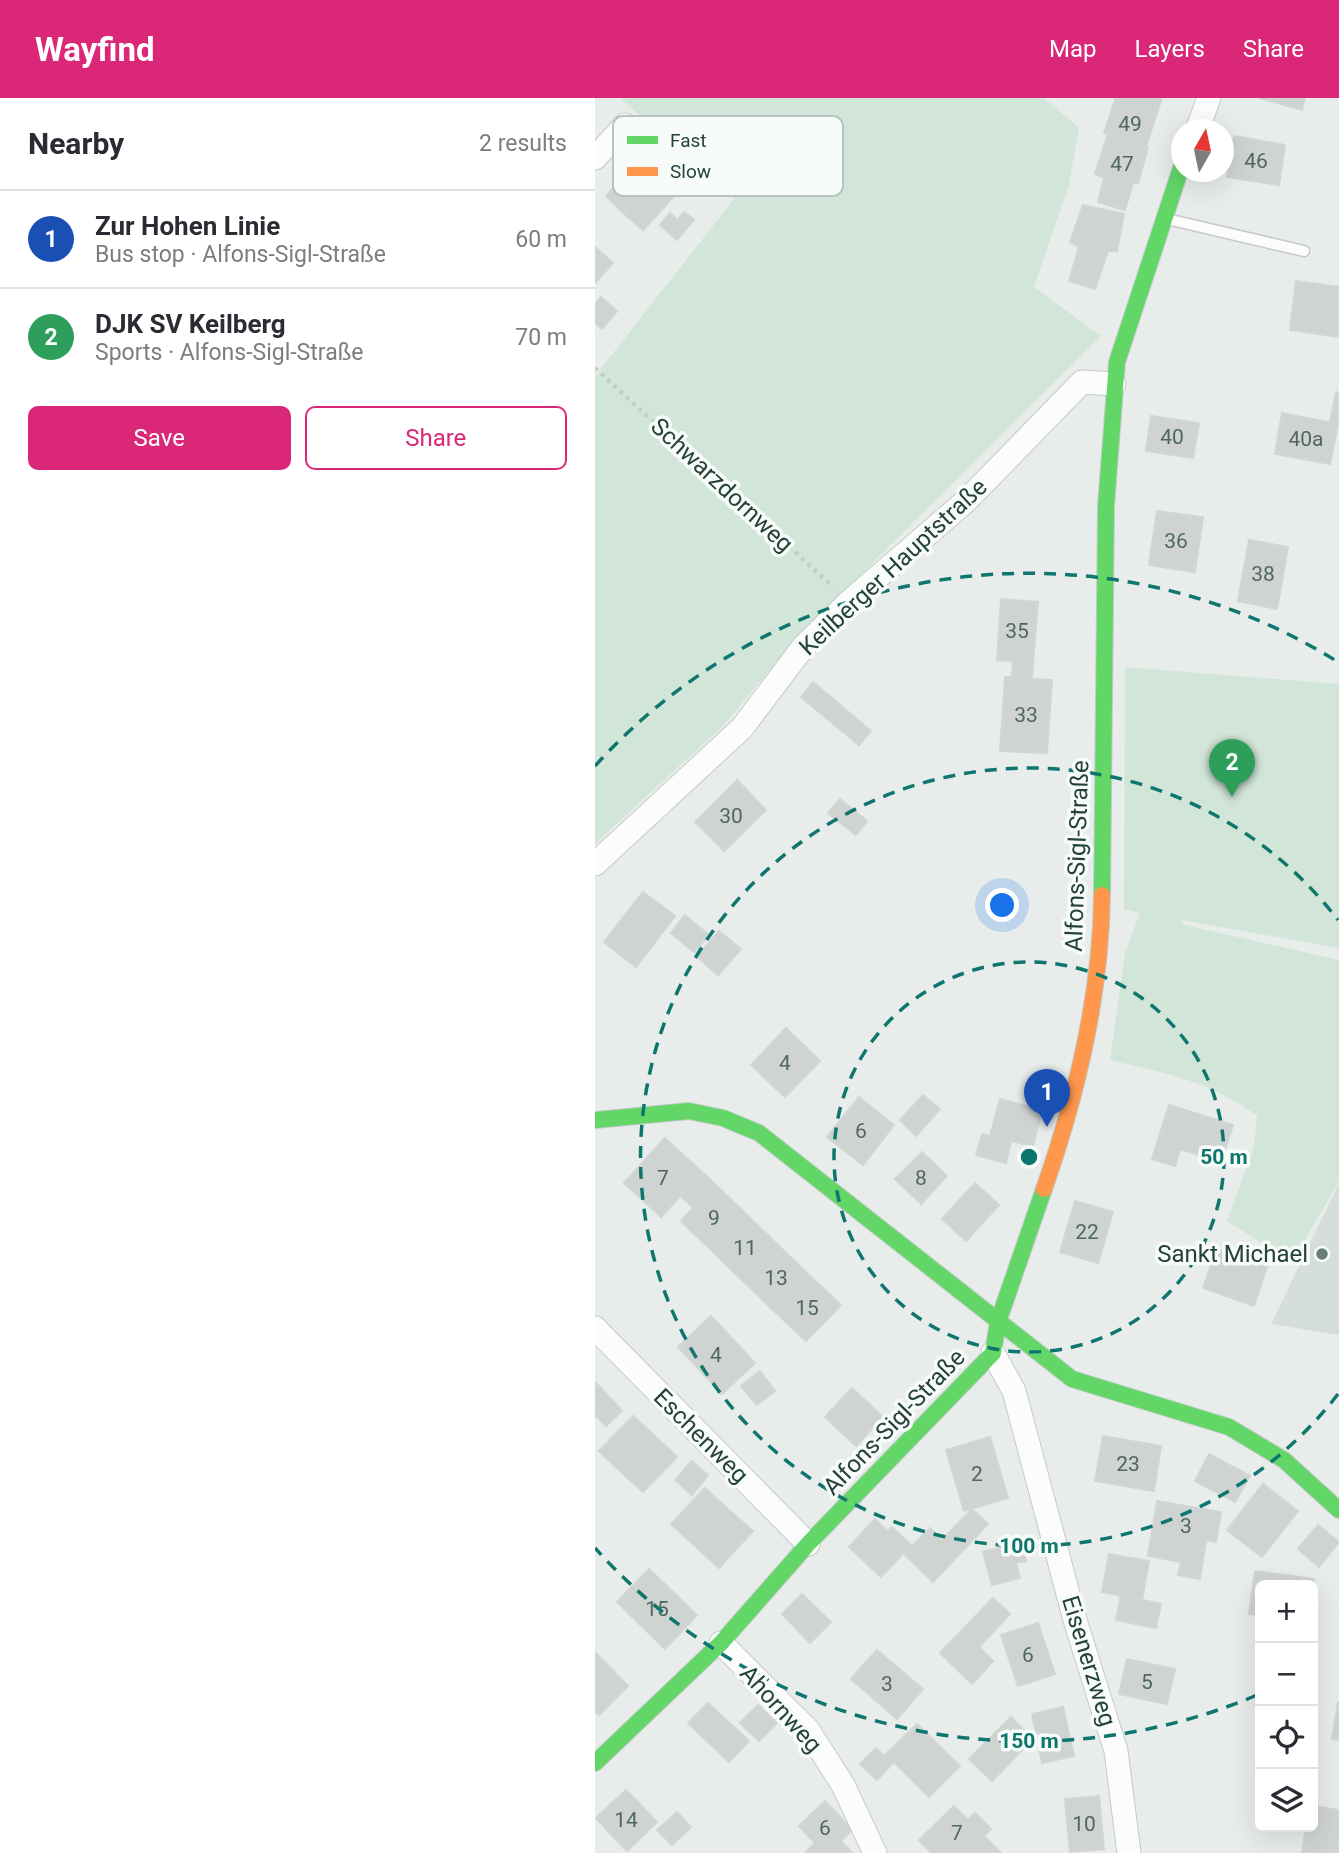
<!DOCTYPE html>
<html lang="en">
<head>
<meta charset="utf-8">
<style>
  :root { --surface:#fff; --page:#f7f7f7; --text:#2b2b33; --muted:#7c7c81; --line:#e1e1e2; --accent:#db2777 }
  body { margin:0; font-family:Roboto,sans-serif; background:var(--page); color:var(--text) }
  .controls { position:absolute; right:21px; bottom:21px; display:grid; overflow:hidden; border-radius:10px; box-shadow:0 7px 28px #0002 }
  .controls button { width:63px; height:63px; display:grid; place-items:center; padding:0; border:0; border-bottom:2px solid var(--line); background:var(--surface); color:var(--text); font:35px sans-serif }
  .compass { position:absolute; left:576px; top:21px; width:63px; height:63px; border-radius:50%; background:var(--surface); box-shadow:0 7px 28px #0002; rotate:9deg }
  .you { position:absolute; left:408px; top:808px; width:24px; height:24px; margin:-18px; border:5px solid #fff; border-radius:50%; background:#1a73e8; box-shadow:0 0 0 10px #1a73e833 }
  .badge { display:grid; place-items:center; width:46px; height:46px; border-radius:50%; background:var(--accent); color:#fff; font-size:23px; font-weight:700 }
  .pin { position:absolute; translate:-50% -58px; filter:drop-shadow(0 2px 4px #0008) }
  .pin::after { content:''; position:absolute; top:37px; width:24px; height:21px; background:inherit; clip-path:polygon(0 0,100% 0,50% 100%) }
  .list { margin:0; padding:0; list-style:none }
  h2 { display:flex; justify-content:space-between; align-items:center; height:91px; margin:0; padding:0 28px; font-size:30px }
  h2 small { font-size:23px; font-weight:400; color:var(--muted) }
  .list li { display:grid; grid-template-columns:46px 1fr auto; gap:21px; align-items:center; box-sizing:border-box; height:98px; padding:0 28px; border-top:2px solid var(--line) }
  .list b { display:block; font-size:26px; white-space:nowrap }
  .list p { margin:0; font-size:23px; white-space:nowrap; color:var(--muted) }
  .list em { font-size:23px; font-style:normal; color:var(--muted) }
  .actions { display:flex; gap:14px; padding:21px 28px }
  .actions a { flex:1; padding:16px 0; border:2px solid var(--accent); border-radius:10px; text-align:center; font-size:24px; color:var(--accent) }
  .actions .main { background:var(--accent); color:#fff }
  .icon { flex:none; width:38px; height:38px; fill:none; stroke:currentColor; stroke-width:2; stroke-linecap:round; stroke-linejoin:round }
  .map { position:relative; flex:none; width:744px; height:1755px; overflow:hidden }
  header { display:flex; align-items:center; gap:42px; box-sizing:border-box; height:98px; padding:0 35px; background:var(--accent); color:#fff }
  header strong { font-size:33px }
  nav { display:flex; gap:38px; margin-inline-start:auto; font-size:24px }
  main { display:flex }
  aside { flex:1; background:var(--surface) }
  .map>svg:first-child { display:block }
</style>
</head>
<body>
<header>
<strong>Wayfind</strong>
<nav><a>Map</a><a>Layers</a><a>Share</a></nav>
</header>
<main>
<aside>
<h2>Nearby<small>2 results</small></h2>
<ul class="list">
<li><span class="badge" style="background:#1a4fb4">1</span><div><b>Zur Hohen Linie</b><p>Bus stop · Alfons-Sigl-Straße</p></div><em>60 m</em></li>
<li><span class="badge" style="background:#2e9e5b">2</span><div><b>DJK SV Keilberg</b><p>Sports · Alfons-Sigl-Straße</p></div><em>70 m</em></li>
</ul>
<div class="actions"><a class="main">Save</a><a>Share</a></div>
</aside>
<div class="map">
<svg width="744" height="1755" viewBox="0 0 744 1755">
  <rect width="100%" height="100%" fill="#e8edeb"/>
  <path fill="#d6dedb" d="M744,1085V1237L676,1226Z"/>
  <path fill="#d1e6d8" d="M25,0H449L484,30L474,87L439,189L506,238L197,545L129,627L0,746V278L139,101Z
    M530,569L744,586V850L586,822L590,827L744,862V1083L702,1156L682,1155L632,1123L659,1049L662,1018C616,983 569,975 515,962L530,855L545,815L529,811Z"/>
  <path fill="#cfd4d2" stroke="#d1d6d4" stroke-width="2" d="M521,0H567L561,18L519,5Z
    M664,0H710L707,12Z
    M519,5L561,18L551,49L509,35Z
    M513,36L553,50L543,85H538L530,112L503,104L509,80L500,76Z
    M639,38L690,47L684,87L632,79Z
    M42,64L60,81L28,115L11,98Z
    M60,81L79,98L48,132L28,115Z
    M488,107L529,116L522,153H513L500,191L474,183L484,149L475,144Z
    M89,114L99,122L82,142L73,134Z
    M75,115L83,122L73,134L65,127Z
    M0,149L18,165L0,185Z
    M701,183L744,189V239L695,232Z
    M6,199L22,213L7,231L0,225V206Z
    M741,294L744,295V326L735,324Z
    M687,315L743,326L735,366L680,356Z
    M556,318L604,325L598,360L551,353Z
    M562,413L608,419L600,474L554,467Z
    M654,442L693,449L682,511L643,503Z
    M406,501L443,504L438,565L402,562Z
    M418,564L438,565L437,581L457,582L452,655L405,653L410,579H417Z
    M218,584L276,633L264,647L206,599Z
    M142,682L171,712L129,753L100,724Z
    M245,701L272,723L261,737L233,715Z
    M48,794L80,818L41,869L9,844Z
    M90,817L114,837L99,854L76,835Z
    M124,833L146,851L123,877L102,859Z
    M191,930L225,963L190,999L156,967Z
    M328,997L345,1011L321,1038L305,1022Z
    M264,999L299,1027L268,1067L232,1039Z
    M405,1001L447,1012L438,1048L416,1043L411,1065L381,1057L387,1036L395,1038Z
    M574,1007L638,1027L626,1064L585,1051L580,1068L557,1061Z
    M70,1040L107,1074L66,1119L29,1085Z
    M327,1054L352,1078L326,1106L300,1081Z
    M107,1074L120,1086L99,1110L85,1098Z
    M380,1085L404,1107L371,1143L347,1121Z
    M120,1086L152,1117L117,1153L86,1123Z
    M480,1103L518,1114L503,1165L465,1154Z
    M152,1117L183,1147L148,1183L117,1153Z
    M183,1147L214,1177L179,1213L148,1183Z
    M622,1151L672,1169L659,1208L608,1190Z
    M214,1177L246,1207L211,1243L179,1213Z
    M116,1218L160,1265L127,1296L83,1249Z
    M165,1273L180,1293L162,1307L146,1288Z
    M0,1284L17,1302L0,1319Z
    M257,1290L288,1319L261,1348L230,1319Z
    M17,1302L27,1313L11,1328L1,1318Z
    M38,1318L60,1338L26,1374L4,1353Z
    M60,1338L82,1359L48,1394L26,1374Z
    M508,1338L566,1348L559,1393L500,1383Z
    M395,1339L413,1400L369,1413L351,1352Z
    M614,1356L655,1378L640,1404L600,1383Z
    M97,1363L113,1377L97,1397L80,1382Z
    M668,1386L703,1413L667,1459L632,1432Z
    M110,1390L134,1412L101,1449L76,1426Z
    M562,1403L626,1414L621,1444L611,1442L605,1481L583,1477L586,1464L553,1458Z
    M377,1411L393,1426L338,1484L309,1456L335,1430L347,1442Z
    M134,1412L158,1433L124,1470L101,1449Z
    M280,1421L292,1433L297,1429L316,1447L286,1479L254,1449Z
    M723,1427L744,1444L724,1469L703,1451Z
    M426,1444L431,1463L421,1465L425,1480L397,1487L388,1454Z
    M514,1456L554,1463L547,1502L507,1494Z
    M54,1471L102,1517L70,1551L22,1504Z
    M660,1473L719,1481L718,1492V1487H665V1517L654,1516Z
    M207,1496L236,1524L215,1545L187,1516Z
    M526,1497L566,1506L561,1530L521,1522Z
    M398,1500L415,1516L384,1549L398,1563L377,1586L345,1555Z
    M443,1525L460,1576L423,1588L406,1537Z
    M282,1552L328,1591L302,1621L256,1581Z
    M0,1554L33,1588L4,1617L0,1613Z
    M532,1561L580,1571L572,1606L524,1596Z
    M743,1604H744V1642L737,1641Z
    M113,1605L154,1643L134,1664L93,1625Z
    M163,1607L182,1625L164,1643L145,1625Z
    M468,1609L479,1658L447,1665L437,1616Z
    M416,1619L438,1641L397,1683L374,1661Z
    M322,1626L365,1668L334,1699L299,1664L282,1682L265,1666L281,1650L289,1658Z
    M31,1692L62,1724L32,1753L1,1720Z
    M504,1698L509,1751L475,1754L470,1701Z
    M230,1703L257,1732L246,1743L257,1755H210L220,1745L204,1728Z
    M359,1708L373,1722L380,1715L396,1731L389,1738L406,1755H336L324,1742Z
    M718,1708L744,1712V1755H707L711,1729H718Z
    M82,1714L96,1729L77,1747L62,1732Z"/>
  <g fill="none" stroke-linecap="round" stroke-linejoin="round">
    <g stroke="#c5cac8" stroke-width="13">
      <path id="lane" d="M572,121L709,153"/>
    </g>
    <g stroke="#c5cac8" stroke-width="25">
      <path id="street" d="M602,32L614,0
        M0,60L30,27L100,85
        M0,766L147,630L209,548L254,504L372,402L487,284L519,286
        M0,1230L213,1446
        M398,1255L419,1293L480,1522L521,1653L534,1755
        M126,1545L213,1632L248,1687L280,1755"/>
    </g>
    <g stroke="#c3cbc8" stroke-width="18">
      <path id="fast" d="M507,797L511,408L522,264L586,70
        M0,1022L94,1013L128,1020L164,1035L477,1281L634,1329L689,1362L744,1412
        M0,1665L126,1545L213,1446L398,1255L403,1224L449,1091"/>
    </g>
    <g stroke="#c3cbc8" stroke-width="18">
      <path id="slow" d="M449,1091C482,997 506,897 507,797"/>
    </g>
    <path stroke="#c3ccca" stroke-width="4.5" stroke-dasharray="3.5 5" stroke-linecap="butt" d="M0,270L238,489"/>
    <use href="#lane" stroke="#fcfcfc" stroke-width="10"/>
    <use href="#street" stroke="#fcfcfc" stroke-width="23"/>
    <use href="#fast" stroke="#63d668" stroke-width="16"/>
    <use href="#slow" stroke="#ff974d" stroke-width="16"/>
  </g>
  <g fill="none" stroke="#0f766e" stroke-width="3.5" stroke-dasharray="12 9">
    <circle cx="434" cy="1059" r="195"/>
    <path d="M743 1296A389 389 0 1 1 743 822"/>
    <path d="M662 1597A584 584 0 0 1 0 1450M0 668A584 584 0 0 1 743 564"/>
  </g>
  <circle fill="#697e78" stroke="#f7fbf9" stroke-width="2.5" cx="727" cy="1156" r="7"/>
  <g text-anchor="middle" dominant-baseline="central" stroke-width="7" stroke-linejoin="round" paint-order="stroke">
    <g font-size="21" fill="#506761">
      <text x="535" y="26">49</text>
      <text x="661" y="63">46</text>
      <text x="527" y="66">47</text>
      <text x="577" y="339">40</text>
      <text x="711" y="341">40a</text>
      <text x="581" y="443">36</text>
      <text x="668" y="476">38</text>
      <text x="422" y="533">35</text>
      <text x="431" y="617">33</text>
      <text x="136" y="718">30</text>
      <text x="190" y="965">4</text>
      <text x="266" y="1033">6</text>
      <text x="68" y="1080">7</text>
      <text x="326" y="1080">8</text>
      <text x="119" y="1120">9</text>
      <text x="492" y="1134">22</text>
      <text x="150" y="1150">11</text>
      <text x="181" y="1180">13</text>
      <text x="212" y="1210">15</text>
      <text x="121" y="1257">4</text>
      <text x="533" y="1366">23</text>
      <text x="382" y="1376">2</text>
      <text x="591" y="1428">3</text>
      <text x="62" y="1511">15</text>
      <text x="433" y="1557">6</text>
      <text x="552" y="1584">5</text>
      <text x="292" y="1586">3</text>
      <text x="31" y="1722">14</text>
      <text x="489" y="1726">10</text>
      <text x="230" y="1730">6</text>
      <text x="362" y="1735">7</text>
    </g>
    <g font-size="24" fill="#24423a" stroke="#f7fbf9">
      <text transform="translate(127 387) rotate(43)">Schwarzdornweg</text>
      <text transform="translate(298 469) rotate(-43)">Keilberger Hauptstraße</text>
      <text transform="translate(482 758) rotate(-88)">Alfons-Sigl-Straße</text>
      <text transform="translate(299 1324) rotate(-46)">Alfons-Sigl-Straße</text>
      <text transform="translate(106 1338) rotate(45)">Eschenweg</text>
      <text transform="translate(494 1563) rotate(73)">Eisenerzweg</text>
      <text transform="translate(186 1611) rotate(48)">Ahornweg</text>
    </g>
    <g font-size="24" fill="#24423a" stroke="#f7fbf9" text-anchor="end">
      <text x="713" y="1156">Sankt Michael</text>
    </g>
  </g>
  <rect x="18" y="18" width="230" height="80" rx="10" fill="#f7fbf9" stroke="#b8c4c0" stroke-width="2"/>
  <rect x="32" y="38" width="31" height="8" fill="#63d668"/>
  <rect x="32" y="69" width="31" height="9" fill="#ff974d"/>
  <g font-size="19" fill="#24423a">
    <text x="75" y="49">Fast</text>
    <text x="75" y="80">Slow</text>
  </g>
  <circle cx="434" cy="1059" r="10" fill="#0f766e" stroke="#f7fbf9" stroke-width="3.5"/>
  <g font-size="21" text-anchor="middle" font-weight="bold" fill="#0f766e" stroke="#f7fbf9" stroke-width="7" stroke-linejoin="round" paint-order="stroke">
    <text x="629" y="1066">50 m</text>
    <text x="434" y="1455">100 m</text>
    <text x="434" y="1650">150 m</text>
  </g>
</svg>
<div class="controls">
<button>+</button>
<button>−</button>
<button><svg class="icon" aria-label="locate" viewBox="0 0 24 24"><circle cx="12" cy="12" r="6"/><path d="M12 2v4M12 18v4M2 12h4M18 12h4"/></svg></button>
<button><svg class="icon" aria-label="layers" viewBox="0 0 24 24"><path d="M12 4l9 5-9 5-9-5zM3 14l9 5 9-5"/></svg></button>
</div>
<svg class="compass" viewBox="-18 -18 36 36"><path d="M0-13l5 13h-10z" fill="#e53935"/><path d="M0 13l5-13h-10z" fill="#7c7c81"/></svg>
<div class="you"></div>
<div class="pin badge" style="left:452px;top:1029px;background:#1a4fb4">1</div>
<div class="pin badge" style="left:637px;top:699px;background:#2e9e5b">2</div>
</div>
</main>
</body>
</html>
